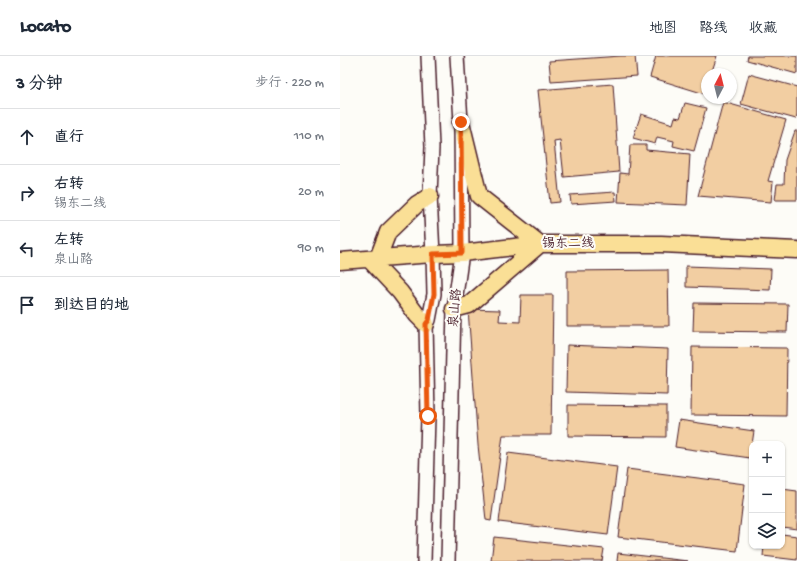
<!DOCTYPE html>
<html lang="zh">
<head>
<meta charset="utf-8">
<style>
  :root { --surface:#fff; --page:#f6f6f7; --text:#1f2937; --muted:#747a83; --line:#e0e1e3 }
  body { margin:0; font-family:"Gochi Hand","LXGW WenKai TC",sans-serif; background:var(--page); color:var(--text) }
  .controls { position:absolute; right:12px; bottom:12px; display:grid; overflow:hidden; border-radius:8px; box-shadow:0 1px 3px #0004 }
  .controls button { width:36px; height:36px; display:grid; place-items:center; padding:0; border:0; border-bottom:1px solid var(--line); background:var(--surface); color:var(--text); font:20px sans-serif }
  .compass { position:absolute; left:361px; top:12px; width:36px; height:36px; border-radius:50%; background:var(--surface); box-shadow:0 1px 3px #0004; rotate:7deg }
  .stop { position:absolute; width:12px; height:12px; margin:-9px; border:3px solid #ea580c; border-radius:50%; background:#fff }
  .stop.end { background:#ea580c; border-color:#fff; box-shadow:0 1px 4px #0008 }
  .list { margin:0; padding:0; list-style:none }
  h2 { display:flex; justify-content:space-between; align-items:center; height:52px; margin:0; padding:0 16px; font-size:17px }
  h2 small { font-size:13px; font-weight:400; color:var(--muted) }
  .list li { display:grid; grid-template-columns:26px 1fr auto; gap:12px; align-items:center; box-sizing:border-box; height:56px; padding:0 16px; border-top:1px solid var(--line) }
  .list b { display:block; font-size:15px; white-space:nowrap }
  .list p { margin:0; font-size:13px; white-space:nowrap; color:var(--muted) }
  .list em { font-size:13px; font-style:normal; color:var(--muted) }
  .icon { flex:none; width:22px; height:22px; fill:none; stroke:currentColor; stroke-width:2; stroke-linecap:round; stroke-linejoin:round }
  .map { position:relative; flex:none; width:457px; height:505px; overflow:hidden }
  header { display:flex; align-items:center; gap:24px; box-sizing:border-box; height:56px; padding:0 20px; background:var(--surface); border-bottom:1px solid var(--line) }
  header strong { font-size:19px }
  nav { display:flex; gap:22px; margin-inline-start:auto; font-size:14px }
  main { display:flex }
  aside { flex:1; background:var(--surface) }
  .map>svg:first-child { display:block }
</style>
</head>
<body>
<header>
<strong>Locato</strong>
<nav><a>地图</a><a>路线</a><a>收藏</a></nav>
</header>
<main>
<aside>
<h2>3 分钟<small>步行 · 220 m</small></h2>
<ul class="list">
<li><svg class="icon" aria-label="ahead" viewBox="0 0 24 24"><path d="M12 20V5M6 11l6-6 6 6"/></svg><div><b>直行</b></div><em>110 m</em></li>
<li><svg class="icon" aria-label="right" viewBox="0 0 24 24"><path d="M7 20v-9h11M14 6l5 5-5 5"/></svg><div><b>右转</b><p>锡东二线</p></div><em>20 m</em></li>
<li><svg class="icon" aria-label="left" viewBox="0 0 24 24"><path d="M17 20v-9H6M10 6l-5 5 5 5"/></svg><div><b>左转</b><p>泉山路</p></div><em>90 m</em></li>
<li><svg class="icon" aria-label="arrive" viewBox="0 0 24 24"><path d="M6 21V4h12l-3 4 3 4H6"/></svg><div><b>到达目的地</b></div></li>
</ul>
</aside>
<div class="map">
<svg width="457" height="505" viewBox="0 0 457 505">
  <rect width="100%" height="100%" fill="#fdfcf7"/>
  <filter id="ink" filterUnits="userSpaceOnUse"><feTurbulence type="fractalNoise" baseFrequency=".025" numOctaves="2"/><feDisplacementMap in="SourceGraphic" scale="8" xChannelSelector="R" yChannelSelector="G"/><feConvolveMatrix kernelMatrix="1 2 1 2 8 2 1 2 1" color-interpolation-filters="sRGB"/></filter>
  <g filter="url(#ink)">
    <path fill="#f2cea2" stroke="#4a1f2b" d="M281,0H295L297,20L211,26L209,5Z
      M316,0H377L371,18H367V32L365,38L310,21Z
      M408,0H457V18L407,4Z
      M409,18L457,31V58L456,63L401,48Z
      M273,28L279,116L224,121L220,84L214,85L220,146L210,147L198,34Z
      M383,46L446,64L428,125L433,126L431,146L358,140Z
      M345,47L366,52L354,95L333,90L334,85L317,81L315,88L293,82L301,58L333,68L335,61L340,62Z
      M455,75H457V144H435L437,128H444L445,104Z
      M290,89H306V94L350,98L347,149L278,146L280,117L288,118Z
      M275,136L276,145L231,148L230,139Z
      M346,210L431,213L430,234L346,231Z
      M328,214L329,270H227V215Z
      M181,239H213L211,379H163L151,465L146,464L138,389L128,253L160,254L159,265L180,266Z
      M354,247L448,248L447,276L353,275Z
      M227,289L328,293L327,339L226,336Z
      M352,291L447,292L446,360L351,359Z
      M228,349L326,350V381L228,380Z
      M339,364L414,375L410,402L335,391Z
      M168,397L277,411L268,479L159,466Z
      M287,413L405,428L397,495L278,481Z
      M442,433L457,435V473L442,471Z
      M442,478L457,480V504L423,500L424,490H442Z
      M154,481L264,493L262,505H151Z
      M278,497L348,505H277Z"/>
    <g fill="none" stroke-linecap="round" stroke-linejoin="round">
      <g stroke="#4a1f2b" stroke-width="16">
        <path id="minor" d="M84,505L88,360L86,268L89,264L94,238L93,198L90,140L92,91L88,0
          M108,505L114,253L122,197L121,66L117,0"/>
      </g>
      <g stroke="#4a1f2b" stroke-width="19">
        <path id="major" d="M38,202L48,176L77,148L90,140
          M29,203L60,236L77,259L86,268
          M0,205L93,198L122,197L200,188H321L457,194
          M114,253L129,249L200,188L139,140L121,66"/>
      </g>
      <use href="#minor" stroke="#fdfcf7" stroke-width="13"/>
      <use href="#major" stroke="#fadf96" stroke-width="16"/>
    </g>
  </g>
  <g fill="none" stroke-linecap="round" stroke-linejoin="round" filter="url(#ink)">
    <path stroke="#ea580c" stroke-width="5" d="M88,360L86,268L89,264L94,238L93,198L122,197L121,66"/>
  </g>
  <g text-anchor="middle" dominant-baseline="central" stroke-width="4" stroke-linejoin="round" paint-order="stroke">
    <g font-size="13" fill="#4a1f2b" stroke="#fdfcf7">
      <text x="228" y="188">锡东二线</text>
      <text transform="translate(116 252) rotate(-85)">泉山路</text>
    </g>
  </g>
</svg>
<div class="controls">
<button>+</button>
<button>−</button>
<button><svg class="icon" aria-label="layers" viewBox="0 0 24 24"><path d="M12 4l9 5-9 5-9-5zM3 14l9 5 9-5"/></svg></button>
</div>
<svg class="compass" viewBox="-18 -18 36 36"><path d="M0-13l5 13h-10z" fill="#e53935"/><path d="M0 13l5-13h-10z" fill="#747a83"/></svg>
<div class="stop" style="left:88px;top:360px"></div>
<div class="stop end" style="left:121px;top:66px"></div>
</div>
</main>
</body>
</html>
